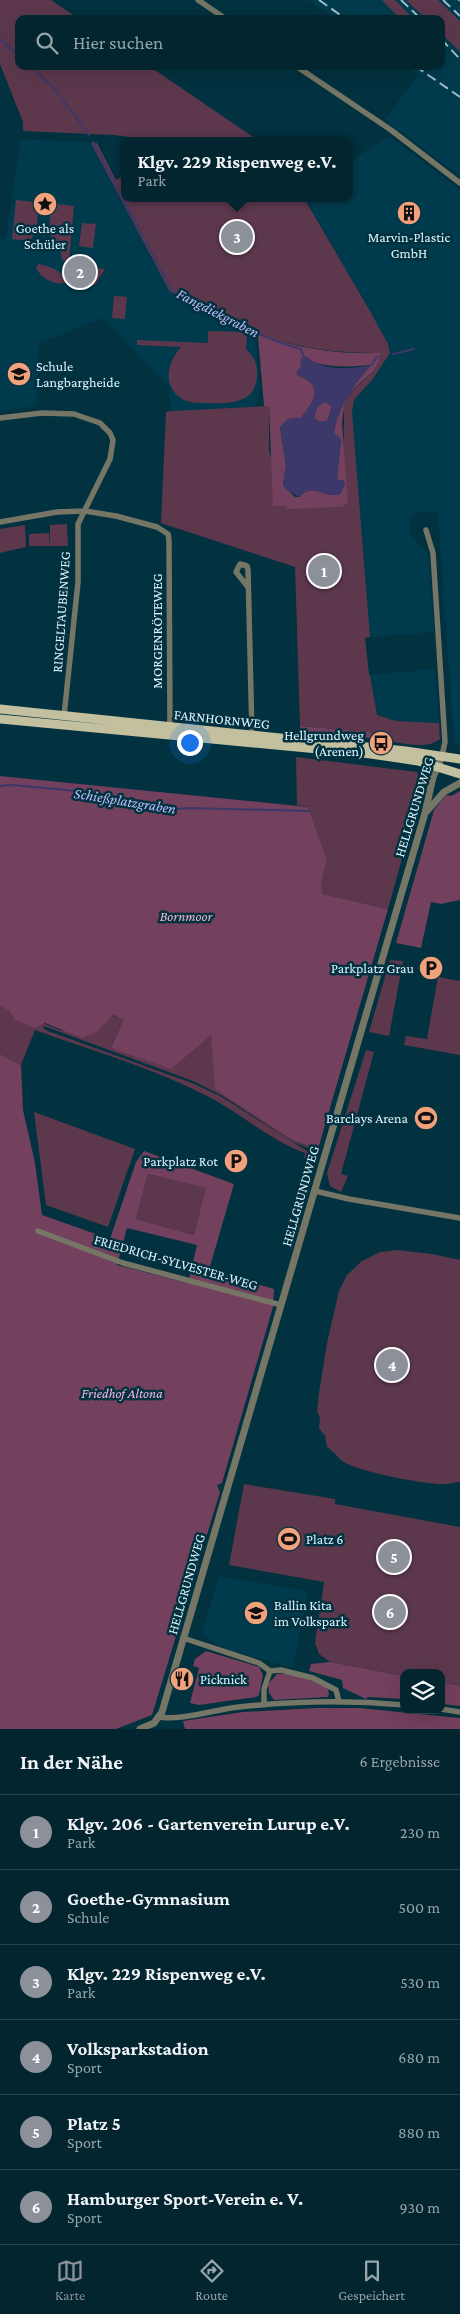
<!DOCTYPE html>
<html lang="de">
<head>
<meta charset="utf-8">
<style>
  :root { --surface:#02252f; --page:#0c2d37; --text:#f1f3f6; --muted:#96a5aa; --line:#23424b; --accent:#8c9099 }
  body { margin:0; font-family:"Crimson Pro",serif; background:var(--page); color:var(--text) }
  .controls { position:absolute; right:15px; bottom:15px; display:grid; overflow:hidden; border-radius:10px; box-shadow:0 5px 20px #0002 }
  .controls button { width:45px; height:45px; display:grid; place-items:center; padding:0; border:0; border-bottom:1px solid var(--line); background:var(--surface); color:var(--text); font:25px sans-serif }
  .you { position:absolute; left:189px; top:742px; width:18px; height:18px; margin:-12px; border:4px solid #fff; border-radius:50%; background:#1a73e8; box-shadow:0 0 0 8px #1a73e833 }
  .badge { display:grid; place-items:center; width:32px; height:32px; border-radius:50%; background:var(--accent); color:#fff; font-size:16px; font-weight:700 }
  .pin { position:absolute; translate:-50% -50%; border:2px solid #fff; box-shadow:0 1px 5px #0006 }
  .popup { position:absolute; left:121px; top:137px; width:232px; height:65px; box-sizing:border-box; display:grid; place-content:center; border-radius:10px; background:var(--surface); filter:drop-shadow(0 1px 4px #0005); font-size:16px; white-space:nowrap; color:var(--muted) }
  .popup b { font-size:19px; color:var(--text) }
  .popup::after { content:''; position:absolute; left:50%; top:100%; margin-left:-10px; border:10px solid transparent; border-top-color:var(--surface) }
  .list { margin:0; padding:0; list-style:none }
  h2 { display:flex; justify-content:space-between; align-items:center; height:65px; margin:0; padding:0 20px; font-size:21px }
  h2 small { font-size:16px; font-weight:400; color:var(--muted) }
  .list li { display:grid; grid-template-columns:32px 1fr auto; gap:15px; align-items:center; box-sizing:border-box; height:75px; padding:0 20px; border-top:1px solid var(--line) }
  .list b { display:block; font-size:19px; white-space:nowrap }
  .list p { margin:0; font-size:16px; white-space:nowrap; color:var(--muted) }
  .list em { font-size:16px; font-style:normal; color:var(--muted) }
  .icon { flex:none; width:28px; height:28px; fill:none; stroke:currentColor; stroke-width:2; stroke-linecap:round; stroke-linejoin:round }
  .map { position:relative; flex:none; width:460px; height:1729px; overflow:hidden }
  .search { position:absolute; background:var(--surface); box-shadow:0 5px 20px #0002; left:15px; right:15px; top:15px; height:55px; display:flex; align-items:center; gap:12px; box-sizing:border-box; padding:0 18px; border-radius:10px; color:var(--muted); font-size:19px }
  .sheet { height:515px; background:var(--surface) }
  nav { display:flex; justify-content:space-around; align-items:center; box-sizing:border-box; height:70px; border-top:1px solid var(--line); background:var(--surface); font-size:14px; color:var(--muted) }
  nav a { display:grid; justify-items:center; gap:2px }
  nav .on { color:var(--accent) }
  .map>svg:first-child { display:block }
</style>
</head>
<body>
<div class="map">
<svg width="460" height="1729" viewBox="0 0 460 1729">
  <rect width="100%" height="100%" fill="#02313f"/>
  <path fill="#003b4d" d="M308,0H460V176L385,120L418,75L405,66H441V19H336Z
    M389,136L460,190V747L454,741L438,512L415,513L409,520V532L428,554L434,632L370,637L352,412L354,400L372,380L390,353L370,311L308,204L312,198H350V161Z
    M21,139L91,143L170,292L198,303L256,337L260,391L256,407L171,411L169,386L103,318L39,343L36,406L0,411V238L6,237Z
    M435,669L439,723L396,721L377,715L370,675Z
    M219,1576L308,1591L293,1668L220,1647L202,1634Z"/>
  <path fill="#5d384d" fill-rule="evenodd" d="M0,0H51L79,19H19V66H149L259,141H159L114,135L23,131V122L0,64Z
    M382,0H395L414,19H400Z
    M406,0H438L460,21V52L441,33V19H426Z
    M91,143H97L116,180L124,175V198H304L370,311L388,344L390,353L372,380L354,400L352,412L370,637L365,638L369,675H370L377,715L396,721L439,723L440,739C425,752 390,740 371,738L369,732L300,726L295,567L161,523L166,412L171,411L269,406V451L287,508L343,507L344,411C345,406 346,399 349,395C359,381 381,372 380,353C336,353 295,349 255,331L256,337L198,303L170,292Z
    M16,200L35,202C39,217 39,228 30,241L12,239Z
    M51,203L74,206L69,262L62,260L60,248L49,234Z
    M82,223L96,224L93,248L79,246Z
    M38,264C48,266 67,272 67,283C55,285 42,280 36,268Z
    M87,267L105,269L95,285L87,284L84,280L83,272Z
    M114,296L127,297L125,319L112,318Z
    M208,331L247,332L246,349C254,357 258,364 257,376C256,402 233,404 212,403C203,403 191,404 182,399C161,386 168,361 181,347L137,345V340L208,343Z
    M67,524L68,546H50V525Z
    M25,525L26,547L0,553V529Z
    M49,533L50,546H29V534Z
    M296,757L417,772L422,786L388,909L323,894L321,886L327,859L308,807L297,805Z
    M390,960L403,961L389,1036L369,1032Z
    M438,977L460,981V1055L404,1045L406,1036L427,1039Z
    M0,1006L60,1030L98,1031L112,1015L123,1020L111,1047L211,1035L293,1141L318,1149L315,1157L304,1158L305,1153C268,1140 239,1111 203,1094C150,1067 91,1050 35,1030L21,1065L0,1054ZM44,1026L193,1081L221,1095L293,1142L313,1150H317L313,1152L315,1156L220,1096L192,1083L48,1031L43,1028Z
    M366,1050L374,1052L341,1174L348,1176L341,1192L330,1186L327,1173Z
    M34,1112L135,1149L108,1227L46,1205Z
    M148,1174L207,1188L194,1235L136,1219Z
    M397,1250L432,1254L460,1260V1482C455,1482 450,1484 445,1484C427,1485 353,1471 341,1460C336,1455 333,1451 327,1447L325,1436L319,1428L320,1418L317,1411L319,1393L327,1343L339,1291L347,1275L362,1261L380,1252Z
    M244,1484L335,1499V1504L460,1527V1686L441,1682V1673H404V1676L330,1662L319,1654L315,1643L324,1582L229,1565Z"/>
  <path fill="#73405d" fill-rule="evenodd" d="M260,333C298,350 339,354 380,353C381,373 357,381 348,396C344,404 343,415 342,423L348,503L343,505V507L287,509L286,506H273L269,406H264L258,337ZM313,362C333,368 350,367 371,365C353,385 338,406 334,433L341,440L337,476L338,480L345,484L340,494C322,499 315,481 299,497H295L283,485L286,465L280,427L288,419L301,418C316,399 324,385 297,375V372L300,368Z
    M326,402L332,407L327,421L320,422L315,419C314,411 318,404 326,402Z
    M300,726L370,732L371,738L300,733Z
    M0,776L308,807L327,859L321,886L323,894L388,909L318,1149L294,1141L215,1089L211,1035L171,1069L111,1048L123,1020L113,1015L98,1031L82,1038L45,1023L34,1028L14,1019L10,1011L0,1006Z
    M460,791V900L441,904L431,902L421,948L396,943L434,810L446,795L451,796Z
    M0,1054L21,1065L23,1110L35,1163L42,1215L110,1239L136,1162L144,1151L234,1184L209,1270L274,1289L273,1307L222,1483L217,1485L220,1492L152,1715L116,1729H0ZM148,1174L206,1188L194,1235L136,1219ZM127,1228L197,1245L188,1283L117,1265Z
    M206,1651L259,1667L263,1675L259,1695L256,1697L199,1705L190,1703L199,1668L193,1666L195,1659Z
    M330,1662L404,1676V1699L368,1697L366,1699L343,1688L342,1680L309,1671L311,1664Z
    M277,1674C291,1672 316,1680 328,1688L329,1695L328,1697L274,1700L269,1693L268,1684Z
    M441,1682L460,1686V1706L441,1704Z
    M317,1708H359L449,1717L460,1718V1729H185L183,1721L243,1712Z"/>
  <path fill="#3c3869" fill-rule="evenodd" d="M306,356C323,372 350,369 371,365C354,385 338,406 334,433L341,439L337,476L338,480H344L345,484L340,494C323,499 314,481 299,497L285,489L283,485L286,465L280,427L288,419L301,418C316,399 324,385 297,375L296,372L300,368L301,358ZM326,402L332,407L327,421L320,422L315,419C314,411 318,404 326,402Z"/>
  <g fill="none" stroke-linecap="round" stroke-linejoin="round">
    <path stroke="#3c3869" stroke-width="2" d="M0,39L19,56
      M30,66L55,89L89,135
      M93,142L172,291C217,309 253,337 301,349L304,358
      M393,354L414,349
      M371,365L378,356
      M0,786L12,785L57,789L102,794L162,810L190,808L310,811"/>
    <path stroke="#767666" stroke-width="5.5" d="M198,0L226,19
      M296,66L391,130L460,183
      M0,418L42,413L74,414L100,423L110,433L113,440L110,459L78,524V582L64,716
      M0,522L57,512L85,511L116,516L157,527L168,534L169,541L170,728
      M426,530L433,553L445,742L442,756
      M248,587L236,572L240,564L247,566L248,570L252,736
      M315,1191L349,1199L460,1218
      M38,1231L123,1263L281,1305
      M183,1638L259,1663L270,1671L281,1670L313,1678L336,1690L339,1702
      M264,1705V1689L270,1671
      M441,1709L460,1712
      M160,1717C180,1721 217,1709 239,1707C293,1701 350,1700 404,1705"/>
    <path stroke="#767666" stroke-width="7" d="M427,811L444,792L460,783
      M140,1729L154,1723L162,1712L425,813L433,777L442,756"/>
    <path stroke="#c2c09f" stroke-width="9" d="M0,709L406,751L460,759
      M0,719L371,754L418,761L460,774"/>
    <path stroke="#a1bec9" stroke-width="1" d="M458,0L460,1"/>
    <path stroke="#a1bec9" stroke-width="2" stroke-dasharray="10 5" stroke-linecap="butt" d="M319,0L346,19
      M401,0L421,19
      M443,0L460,16
      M441,39L460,59
      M415,66L460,97"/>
  </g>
  <defs>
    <g id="sight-disc" transform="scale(1.25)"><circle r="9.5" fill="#f1a17c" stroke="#02313f"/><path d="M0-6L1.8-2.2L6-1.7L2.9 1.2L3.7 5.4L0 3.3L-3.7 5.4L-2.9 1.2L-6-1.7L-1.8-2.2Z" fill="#111"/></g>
    <g id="building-disc" transform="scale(1.25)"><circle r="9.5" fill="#f1a17c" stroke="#02313f"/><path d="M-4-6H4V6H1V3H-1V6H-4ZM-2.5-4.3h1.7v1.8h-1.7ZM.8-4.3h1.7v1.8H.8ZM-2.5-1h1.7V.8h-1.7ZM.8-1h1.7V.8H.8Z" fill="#111"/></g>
    <g id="school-disc" transform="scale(1.25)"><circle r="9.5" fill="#f1a17c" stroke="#02313f"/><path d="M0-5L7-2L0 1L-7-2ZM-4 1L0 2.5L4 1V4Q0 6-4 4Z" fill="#111"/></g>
    <g id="bus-disc" transform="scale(1.25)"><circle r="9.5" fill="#f1a17c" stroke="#02313f"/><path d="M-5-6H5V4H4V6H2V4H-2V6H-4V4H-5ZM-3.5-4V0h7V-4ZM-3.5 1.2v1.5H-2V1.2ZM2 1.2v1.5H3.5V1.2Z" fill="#111"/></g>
    <g id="parking-disc" transform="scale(1.25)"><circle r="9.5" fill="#f1a17c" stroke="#02313f"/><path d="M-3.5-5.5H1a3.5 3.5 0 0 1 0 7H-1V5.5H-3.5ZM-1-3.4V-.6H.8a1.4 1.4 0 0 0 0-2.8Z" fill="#111"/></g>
    <g id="stadium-disc" transform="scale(1.25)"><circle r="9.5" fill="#f1a17c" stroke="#02313f"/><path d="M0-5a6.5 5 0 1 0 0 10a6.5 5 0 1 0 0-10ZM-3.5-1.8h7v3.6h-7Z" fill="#111"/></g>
    <g id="restaurant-disc" transform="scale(1.25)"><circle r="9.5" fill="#f1a17c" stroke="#02313f"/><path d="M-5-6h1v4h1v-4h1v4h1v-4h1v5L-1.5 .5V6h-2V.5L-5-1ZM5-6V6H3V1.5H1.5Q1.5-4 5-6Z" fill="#111"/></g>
  </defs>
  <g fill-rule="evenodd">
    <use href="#sight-disc" x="45" y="204"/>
    <use href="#building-disc" x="409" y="213"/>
    <use href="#school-disc" x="19" y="374"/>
    <use href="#bus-disc" x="381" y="743"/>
    <use href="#parking-disc" x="431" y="968"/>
    <use href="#stadium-disc" x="426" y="1118"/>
    <use href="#parking-disc" x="236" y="1161"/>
    <use href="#stadium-disc" x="289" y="1539"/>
    <use href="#school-disc" x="256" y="1613"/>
    <use href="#restaurant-disc" x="182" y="1679"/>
  </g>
  <g text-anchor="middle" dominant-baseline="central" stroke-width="5" stroke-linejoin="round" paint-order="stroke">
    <g font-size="14" fill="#dff5fe" stroke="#02313f" text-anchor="start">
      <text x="45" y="228" text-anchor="middle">Goethe als<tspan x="45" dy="16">Schüler</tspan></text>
      <text x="409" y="237" text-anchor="middle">Marvin-Plastic<tspan x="409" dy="16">GmbH</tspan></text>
      <text x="36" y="366">Schule<tspan x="36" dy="16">Langbargheide</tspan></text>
      <text x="364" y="735" text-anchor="end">Hellgrundweg<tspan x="364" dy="16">(Arenen)</tspan></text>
      <text x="414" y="968" text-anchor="end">Parkplatz Grau</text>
      <text x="408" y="1118" text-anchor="end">Barclays Arena</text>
      <text x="218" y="1161" text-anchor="end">Parkplatz Rot</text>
      <text x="306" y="1539">Platz 6</text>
      <text x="274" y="1605">Ballin Kita<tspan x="274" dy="16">im Volkspark</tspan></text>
      <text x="200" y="1679">Picknick</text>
    </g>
    <g font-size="14" fill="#dff5fe" stroke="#02313f">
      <text transform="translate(61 612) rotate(-86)">RINGELTAUBENWEG</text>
      <text transform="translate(157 631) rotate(-90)">MORGENRÖTEWEG</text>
      <text transform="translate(222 719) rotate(6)">FARNHORNWEG</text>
      <text transform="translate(414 807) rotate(-73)">HELLGRUNDWEG</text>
      <text transform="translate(300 1196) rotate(-74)">HELLGRUNDWEG</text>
      <text transform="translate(176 1262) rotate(16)">FRIEDRICH-SYLVESTER-WEG</text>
      <text transform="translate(186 1584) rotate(-74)">HELLGRUNDWEG</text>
    </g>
    <g font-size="14" font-style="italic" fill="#f8b6da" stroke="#02313f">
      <text x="186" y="916">Bornmoor</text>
      <text x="122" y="1393">Friedhof Altona</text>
    </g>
    <g font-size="15" font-style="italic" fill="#bfbdfd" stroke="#02313f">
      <text transform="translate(218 313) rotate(27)">Fangdiekgraben</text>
      <text transform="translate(125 801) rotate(9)">Schießplatzgraben</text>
    </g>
  </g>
</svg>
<div class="controls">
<button><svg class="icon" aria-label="layers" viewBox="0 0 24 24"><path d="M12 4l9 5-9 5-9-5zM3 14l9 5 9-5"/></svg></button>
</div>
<div class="you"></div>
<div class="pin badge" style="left:324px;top:571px">1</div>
<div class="pin badge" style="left:80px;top:272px">2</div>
<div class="pin badge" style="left:237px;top:237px">3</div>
<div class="popup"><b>Klgv. 229 Rispenweg e.V.</b>Park</div>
<div class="pin badge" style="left:392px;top:1365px">4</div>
<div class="pin badge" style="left:394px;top:1557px">5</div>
<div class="pin badge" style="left:390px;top:1612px">6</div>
<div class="search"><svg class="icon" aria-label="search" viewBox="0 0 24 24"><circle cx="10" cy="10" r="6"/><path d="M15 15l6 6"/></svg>Hier suchen</div>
</div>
<section class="sheet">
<h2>In der Nähe<small>6 Ergebnisse</small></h2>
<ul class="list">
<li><span class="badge">1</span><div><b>Klgv. 206 - Gartenverein Lurup e.V.</b><p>Park</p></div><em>230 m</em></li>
<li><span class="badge">2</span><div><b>Goethe-Gymnasium</b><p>Schule</p></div><em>500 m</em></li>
<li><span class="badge">3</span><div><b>Klgv. 229 Rispenweg e.V.</b><p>Park</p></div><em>530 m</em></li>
<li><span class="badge">4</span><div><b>Volksparkstadion</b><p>Sport</p></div><em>680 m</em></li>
<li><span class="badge">5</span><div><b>Platz 5</b><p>Sport</p></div><em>880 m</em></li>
<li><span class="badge">6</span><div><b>Hamburger Sport-Verein e. V.</b><p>Sport</p></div><em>930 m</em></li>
</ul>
</section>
<nav>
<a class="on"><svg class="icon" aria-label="map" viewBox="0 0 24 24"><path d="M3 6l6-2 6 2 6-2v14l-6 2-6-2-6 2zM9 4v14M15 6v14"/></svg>Karte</a>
<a><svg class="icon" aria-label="directions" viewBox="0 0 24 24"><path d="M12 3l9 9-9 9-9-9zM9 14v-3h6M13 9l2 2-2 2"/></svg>Route</a>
<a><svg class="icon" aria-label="saved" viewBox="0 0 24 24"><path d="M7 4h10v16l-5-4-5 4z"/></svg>Gespeichert</a>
</nav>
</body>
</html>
